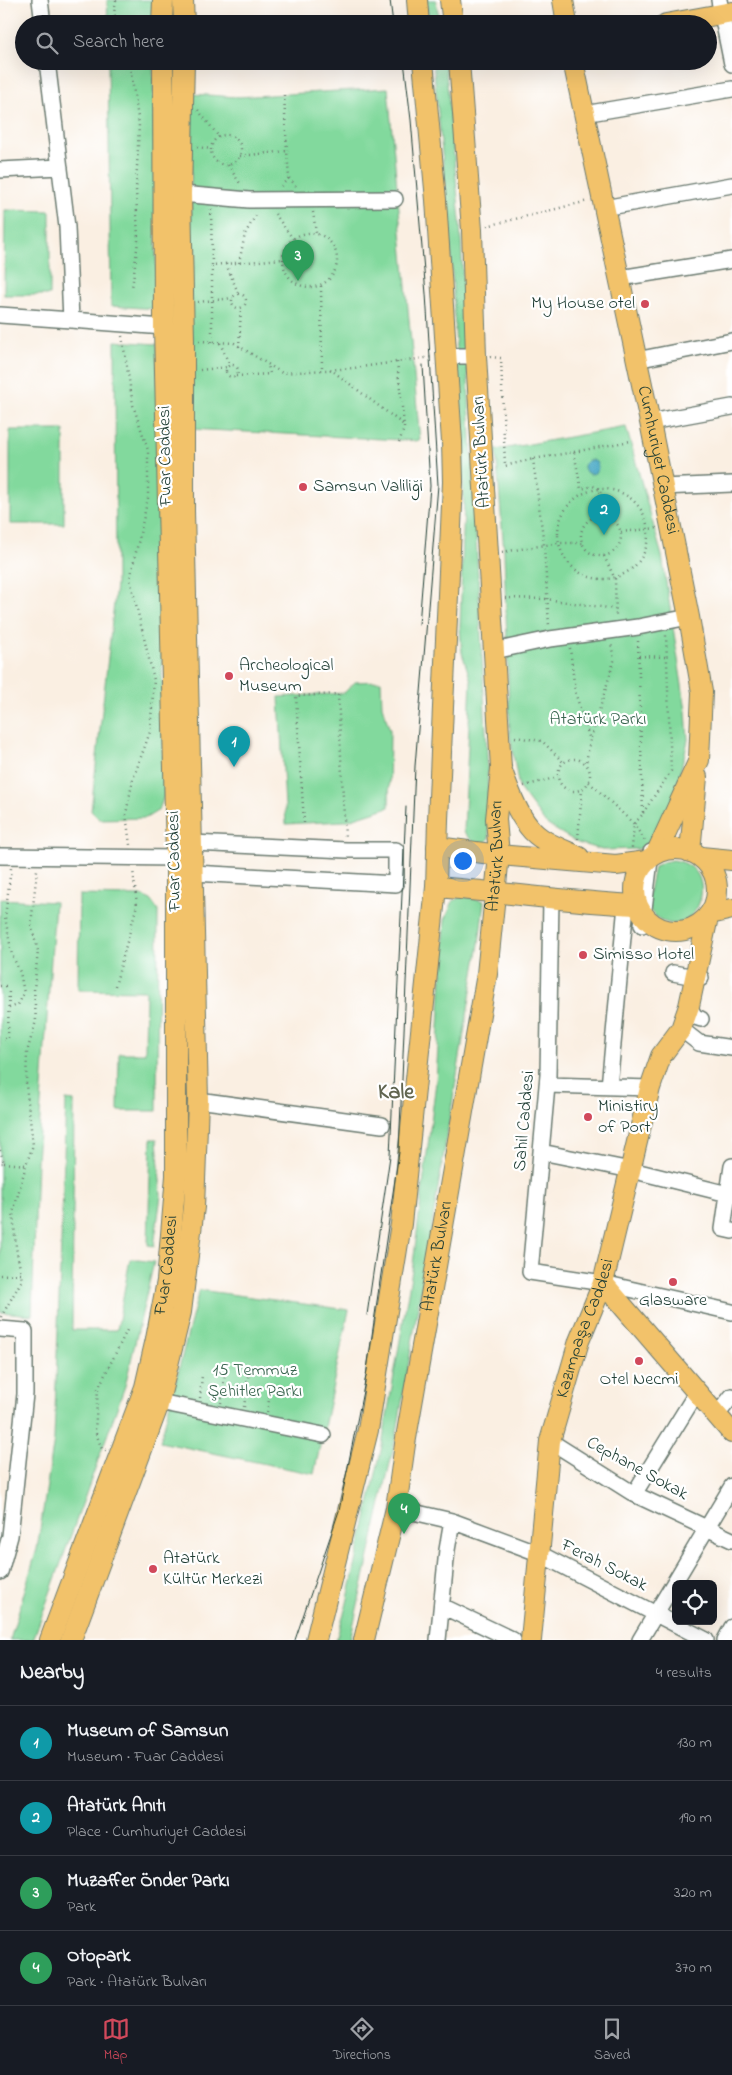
<!DOCTYPE html>
<html lang="en">
<head>
<meta charset="utf-8">
<style>
  :root { --surface:#171b24; --page:#242831; --text:#f1f3f6; --muted:#9ea1a6; --line:#363941; --accent:#d1495b }
  body { margin:0; font-family:"Indie Flower",sans-serif; background:var(--page); color:var(--text) }
  .controls { position:absolute; right:15px; bottom:15px; display:grid; overflow:hidden; border-radius:8px; box-shadow:0 5px 20px #0002 }
  .controls button { width:45px; height:45px; display:grid; place-items:center; padding:0; border:0; border-bottom:1px solid var(--line); background:var(--surface); color:var(--text); font:25px sans-serif }
  .you { position:absolute; left:462px; top:860px; width:18px; height:18px; margin:-12px; border:4px solid #fff; border-radius:50%; background:#1a73e8; box-shadow:0 0 0 8px #1a73e833 }
  .badge { display:grid; place-items:center; width:32px; height:32px; border-radius:50%; background:var(--accent); color:#fff; font-size:16px; font-weight:700 }
  .pin { position:absolute; translate:-50% -41px; filter:drop-shadow(0 1px 2px #0008) }
  .pin::after { content:''; position:absolute; top:26px; width:18px; height:15px; background:inherit; clip-path:polygon(0 0,100% 0,50% 100%) }
  .list { margin:0; padding:0; list-style:none }
  h2 { display:flex; justify-content:space-between; align-items:center; height:65px; margin:0; padding:0 20px; font-size:21px }
  h2 small { font-size:16px; font-weight:400; color:var(--muted) }
  .list li { display:grid; grid-template-columns:32px 1fr auto; gap:15px; align-items:center; box-sizing:border-box; height:75px; padding:0 20px; border-top:1px solid var(--line) }
  .list b { display:block; font-size:19px; white-space:nowrap }
  .list p { margin:0; font-size:16px; white-space:nowrap; color:var(--muted) }
  .list em { font-size:16px; font-style:normal; color:var(--muted) }
  .icon { flex:none; width:28px; height:28px; fill:none; stroke:currentColor; stroke-width:2; stroke-linecap:round; stroke-linejoin:round }
  .map { position:relative; flex:none; width:732px; height:1640px; overflow:hidden }
  .search { position:absolute; background:var(--surface); box-shadow:0 5px 20px #0002; left:15px; right:15px; top:15px; height:55px; display:flex; align-items:center; gap:12px; box-sizing:border-box; padding:0 18px; border-radius:28px; color:var(--muted); font-size:19px }
  .sheet { height:365px; background:var(--surface) }
  nav { display:flex; justify-content:space-around; align-items:center; box-sizing:border-box; height:70px; border-top:1px solid var(--line); background:var(--surface); font-size:14px; color:var(--muted) }
  nav a { display:grid; justify-items:center; gap:2px }
  nav .on { color:var(--accent) }
  .map>svg:first-child { display:block }
</style>
</head>
<body>
<div class="map">
<svg width="732" height="1640" viewBox="0 0 732 1640">
  <rect width="100%" height="100%" fill="#fff"/>
  <filter id="ink" filterUnits="userSpaceOnUse"><feTurbulence type="fractalNoise" baseFrequency=".02" numOctaves="2"/><feDisplacementMap in="SourceGraphic" scale="10" xChannelSelector="R" yChannelSelector="G"/><feConvolveMatrix kernelMatrix="1 2 1 2 8 2 1 2 1" color-interpolation-filters="sRGB"/></filter>
  <filter id="wash" filterUnits="userSpaceOnUse"><feTurbulence type="fractalNoise" baseFrequency=".0096" numOctaves="4" result="noise"/><feDisplacementMap in="SourceGraphic" scale="20" xChannelSelector="R" yChannelSelector="G"/><feGaussianBlur stdDeviation="1.12" result="paint"/><feColorMatrix in="noise" values="0 0 0 0 0 0 0 0 0 0 0 0 0 0 0 0 0 1.4 0 .05"/><feComposite in="paint" operator="in"/></filter>
  <g filter="url(#wash)">
    <rect width="100%" height="100%" fill="#faefe2"/>
    <path fill="#82d99d" stroke="#508b68" d="M107,0H152L153,24H108Z
      M426,0H436L440,24H429Z
      M108,61H153L157,309L111,306Z
      M433,61H445L460,221L487,753L489,838L483,846L476,845L464,832L471,681L462,653L460,627L464,503L450,234Z
      M388,88L420,441L189,429L192,94L237,97Z
      M5,210L50,211V295H4Z
      M115,341L157,344L164,796L159,810L146,818L99,819L91,811L116,585Z
      M626,427L662,556L686,711L688,740L670,815L655,837L639,849L602,850L578,843L546,824L519,788L510,736L504,552L496,450Z
      M10,430H64V524H10Z
      M381,681L382,706L390,730L389,807L345,821L286,824L279,697L344,693L355,682Z
      M673,860C732,868 688,962 646,906L654,867L663,862Z
      M79,895L142,896L151,900L158,910L157,1111H118L119,1053H145L146,991L78,990Z
      M462,896L484,901L479,944L397,1432L350,1640H336L347,1603L381,1451L413,1264L436,1082L445,920L453,901Z
      M0,899L55,902L37,1161L32,1315L0,1312Z
      M66,1100L74,1101L72,1330H117L130,1259L154,1262L125,1386L33,1640H10L37,1549L54,1440Z
      M151,1139H157L161,1195L154,1246L148,1245Z
      M199,1290L349,1310L314,1474L160,1442Z"/>
    <path fill="#46a8c5" stroke="#32727c" d="M584 467a7 7 0 1 1 14 0a7 7 0 1 1-14 0Z"/>
  </g>
  <g filter="url(#ink)">
    <g fill="none" stroke-linecap="round" stroke-linejoin="round">
      <g stroke="#6c7b71" stroke-width="18">
        <path id="minor" d="M40,0L43,24
          M719,0L732,64
          M47,61L67,227L71,320L164,327L171,332
          M584,114L732,89
          M0,170L60,167
          M181,194L249,200L395,199
          M604,208L732,185
          M620,278L732,260
          M0,315L71,320
          M446,356H476
          M636,360L732,341
          M650,422L732,407
          M662,487L732,484
          M494,651L550,639L638,627L689,617
          M193,843L346,850H396V884L193,873
          M0,856L176,858
          M551,899L548,1075L530,1272L603,1283L732,1312
          M642,925L651,852
          M673,973L701,978
          M689,1006L695,1017L701,1019
          M681,1029L699,1043L732,1048
          M547,1085L650,1088
          M609,1087L626,905
          M198,1100L382,1125
          M541,1152L631,1170L732,1195
          M732,1166L723,1229L732,1231
          M0,1329L25,1331V1394L10,1536L0,1572
          M159,1402L323,1435
          M717,1415L732,1396
          M550,1441L634,1494L732,1540
          M634,1494L697,1392
          M396,1508L452,1521L447,1550L438,1640
          M452,1521L538,1553L706,1640
          M442,1606L513,1640
          M640,1640L732,1486
          M725,1640L732,1627"/>
      </g>
      <g stroke="#6c7b71" stroke-width="22">
        <g id="major">
          <path d="M183,0L184,24"/>
          <path d="M417,0L419,24"/>
          <path d="M450,0L453,24"/>
          <path d="M563,0L567,24"/>
          <path d="M162,24L163,0"/>
          <path d="M666,24L732,12"/>
          <path id="s1" d="M573,61L650,422L689,617L702,692L699,760L656,854"/>
          <path d="M502,771C508,788 517,813 529,827C540,842 563,849 579,857"/>
          <path d="M437,847L499,855L616,865L647,861"/>
          <circle cx="676" cy="890" r="41"/>
          <path d="M690,852L697,777"/>
          <path d="M701,857L732,860"/>
          <path d="M436,887C503,892 570,902 637,905"/>
          <path d="M710,914L732,909"/>
          <path d="M603,1283L732,1433"/>
          <path id="s2" d="M50,1640L145,1387L156,1339L167,1281L176,1176V858L164,327L163,61"/>
          <path d="M71,1640L157,1409L181,1312L194,1207L198,1100L184,511V340L181,194L184,61"/>
          <path d="M316,1640L368,1430L401,1224L436,887L438,820L453,482L452,442L436,200L423,61"/>
          <path id="s3" d="M364,1640L396,1508L405,1444L487,974L499,855L496,819L501,768L499,735L476,356L472,230L459,61"/>
          <path id="s4" d="M531,1640L550,1441L579,1341L603,1283L650,1088L661,1056L681,1029L689,1006L708,917"/>
        </g>
      </g>
      <path stroke="#6c7b71" stroke-width="2.5" stroke-dasharray="1 4" stroke-linecap="butt" d="M116,0L114,13L118,24
        M129,61L139,124L136,189L138,241L132,288
        M284,95L287,151
        M198,110L219,137
        M211 150a15 15 0 1 1 30 0a15 15 0 1 1-30 0Z
        M197,147L211,149
        M240,156L287,151L289,178L281,186
        M228,165L241,185
        M289,178L296,186
        M211,209L212,265
        M313,212L316,233
        M275,214L293,239
        M487,226L588,201
        M283 260a27 27 0 1 1 54 0a27 27 0 1 1-54 0Z
        M239,263L245,234L257,213
        M226,264L239,295
        M321,286L322,370
        M232 301a7 7 0 1 1 14 0a7 7 0 1 1-14 0Z
        M198,302L233,298
        M122,336L133,405L148,450V498L130,579L154,680L150,732L133,779L126,814L130,845
        M199,341L234,343L282,373L354,368L432,357
        M212,342V265L283,259
        M220,343L230,366
        M239,347L241,308
        M490,357L501,358L505,466L533,459L574,452L581,489L593,486L600,489L602,516
        M226 371a6 6 0 1 1 12 0a6 6 0 1 1-12 0Z
        M330,369L404,425L397,362
        M200,370L228,367
        M236,376L270,374L268,365
        M399,442L404,429V425
        M574,452L630,441
        M533,459L544,545L549,626
        M558 534a45 45 0 1 1 90 0a45 45 0 1 1-90 0Z
        M581 536a20 20 0 1 1 40 0a20 20 0 1 1-40 0Z
        M621,532L657,528
        M502,552L558,543H583
        M604,556L615,579L616,617
        M505,598L546,599L615,609
        M638,641L643,814L634,824L645,841
        M570,648L575,692L590,740L586,763
        M639,656L667,657
        M515,737L542,741L564,763
        M591,738L614,661L611,642
        M558 775a16 16 0 1 1 32 0a16 16 0 1 1-32 0Z
        M589,782L634,824L632,848
        M524,786L558,777
        M643,813L671,771L666,635
        M304,823L296,696L338,694L345,838
        M578,839L582,790
        M0,986H9L8,1039H0
        M115,986L137,905L133,870
        M9,1008L18,1005L24,993L20,972L12,955L5,917L11,868
        M0,1150L4,1163H0
        M4,1163L26,1165L33,1145L26,1085L27,1052L36,1021L34,989L38,951L31,925L37,870
        M0,1275L21,1274L16,1247L13,1213L26,1165
        M1,1317L22,1280L21,1274
        M200,1398L202,1375
        M221,1403L225,1374
        M244,1407L249,1370
        M267,1412L271,1388
        M106,1450L102,1449L95,1431L98,1389L128,1328"/>
      <use href="#minor" stroke="#fff" stroke-width="15"/>
      <use href="#major" stroke="#f2c26a" stroke-width="20"/>
      <path stroke="#1f3d34" stroke-width="1" d="M390,0L393,24
        M419,625L430,486L423,365
        M367,1315L390,1156L406,807
        M295,1640L339,1511L366,1376L399,1152L415,766L438,485L426,294L411,120L404,61"/>
    </g>
  </g>
  <g fill="#d1495b" stroke="#fff" stroke-width="2">
    <circle cx="645" cy="304" r="5"/>
    <circle cx="303" cy="487" r="5"/>
    <circle cx="229" cy="676" r="5"/>
    <circle cx="583" cy="955" r="5"/>
    <circle cx="588" cy="1117" r="5"/>
    <circle cx="673" cy="1282" r="5"/>
    <circle cx="639" cy="1361" r="5"/>
    <circle cx="153" cy="1569" r="5"/>
  </g>
  <g text-anchor="middle" dominant-baseline="central" stroke-width="4.5" stroke-linejoin="round" paint-order="stroke">
    <g font-size="18" fill="#1f3d34" stroke="#fff" text-anchor="start">
      <text x="635" y="304" text-anchor="end">My House otel</text>
      <text x="313" y="487">Samsun Valiliği</text>
      <text x="239" y="666">Archeological<tspan x="239" dy="21">Museum</tspan></text>
      <text x="593" y="955">Simisso Hotel</text>
      <text x="598" y="1107">Ministiry<tspan x="598" dy="21">of Port</tspan></text>
      <text x="673" y="1301" text-anchor="middle">Glasware</text>
      <text x="639" y="1380" text-anchor="middle">Otel Necmi</text>
      <text x="163" y="1559">Atatürk<tspan x="163" dy="21">Kültür Merkezi</tspan></text>
    </g>
    <g font-size="18" fill="#1f3d34" stroke="#fff">
      <text transform="translate(482 452) rotate(-93)">Atatürk Bulvarı</text>
      <text transform="translate(166 456) rotate(-91)">Fuar Caddesi</text>
      <text stroke="none"><textPath href="#s1" startOffset="408">Cumhuriyet Caddesi</textPath></text>
      <text stroke="none"><textPath href="#s3" startOffset="796">Atatürk Bulvarı</textPath></text>
      <text transform="translate(175 861) rotate(-91)">Fuar Caddesi</text>
      <text transform="translate(525 1121) rotate(-85)">Sahil Caddesi</text>
      <text stroke="none"><textPath href="#s3" startOffset="391">Atatürk Bulvarı</textPath></text>
      <text stroke="none"><textPath href="#s2" startOffset="394">Fuar Caddesi</textPath></text>
      <text stroke="none"><textPath href="#s4" startOffset="318">Kazımpaşa Caddesi</textPath></text>
      <text transform="translate(637 1469) rotate(29)">Cephane Sokak</text>
      <text transform="translate(604 1566) rotate(27)">Ferah Sokak</text>
    </g>
    <g font-size="18" fill="#38644e" stroke="#fff">
      <text x="598" y="720">Atatürk Parkı</text>
      <text x="255" y="1371">15 Temmuz<tspan x="255" dy="21">Şehitler Parkı</tspan></text>
    </g>
    <g font-size="22" font-weight="bold" fill="#616550" stroke="#fff">
      <text x="396" y="1093">Kale</text>
    </g>
  </g>
</svg>
<div class="controls">
<button><svg class="icon" aria-label="locate" viewBox="0 0 24 24"><circle cx="12" cy="12" r="6"/><path d="M12 2v4M12 18v4M2 12h4M18 12h4"/></svg></button>
</div>
<div class="you"></div>
<div class="pin badge" style="left:234px;top:767px;background:#0f9aa8">1</div>
<div class="pin badge" style="left:604px;top:535px;background:#0f9aa8">2</div>
<div class="pin badge" style="left:298px;top:281px;background:#2e9e5b">3</div>
<div class="pin badge" style="left:404px;top:1534px;background:#2e9e5b">4</div>
<div class="search"><svg class="icon" aria-label="search" viewBox="0 0 24 24"><circle cx="10" cy="10" r="6"/><path d="M15 15l6 6"/></svg>Search here</div>
</div>
<section class="sheet">
<h2>Nearby<small>4 results</small></h2>
<ul class="list">
<li><span class="badge" style="background:#0f9aa8">1</span><div><b>Museum of Samsun</b><p>Museum · Fuar Caddesi</p></div><em>130 m</em></li>
<li><span class="badge" style="background:#0f9aa8">2</span><div><b>Atatürk Anıtı</b><p>Place · Cumhuriyet Caddesi</p></div><em>190 m</em></li>
<li><span class="badge" style="background:#2e9e5b">3</span><div><b>Muzaffer Önder Parkı</b><p>Park</p></div><em>320 m</em></li>
<li><span class="badge" style="background:#2e9e5b">4</span><div><b>Otopark</b><p>Park · Atatürk Bulvarı</p></div><em>370 m</em></li>
</ul>
</section>
<nav>
<a class="on"><svg class="icon" aria-label="map" viewBox="0 0 24 24"><path d="M3 6l6-2 6 2 6-2v14l-6 2-6-2-6 2zM9 4v14M15 6v14"/></svg>Map</a>
<a><svg class="icon" aria-label="directions" viewBox="0 0 24 24"><path d="M12 3l9 9-9 9-9-9zM9 14v-3h6M13 9l2 2-2 2"/></svg>Directions</a>
<a><svg class="icon" aria-label="saved" viewBox="0 0 24 24"><path d="M7 4h10v16l-5-4-5 4z"/></svg>Saved</a>
</nav>
</body>
</html>
